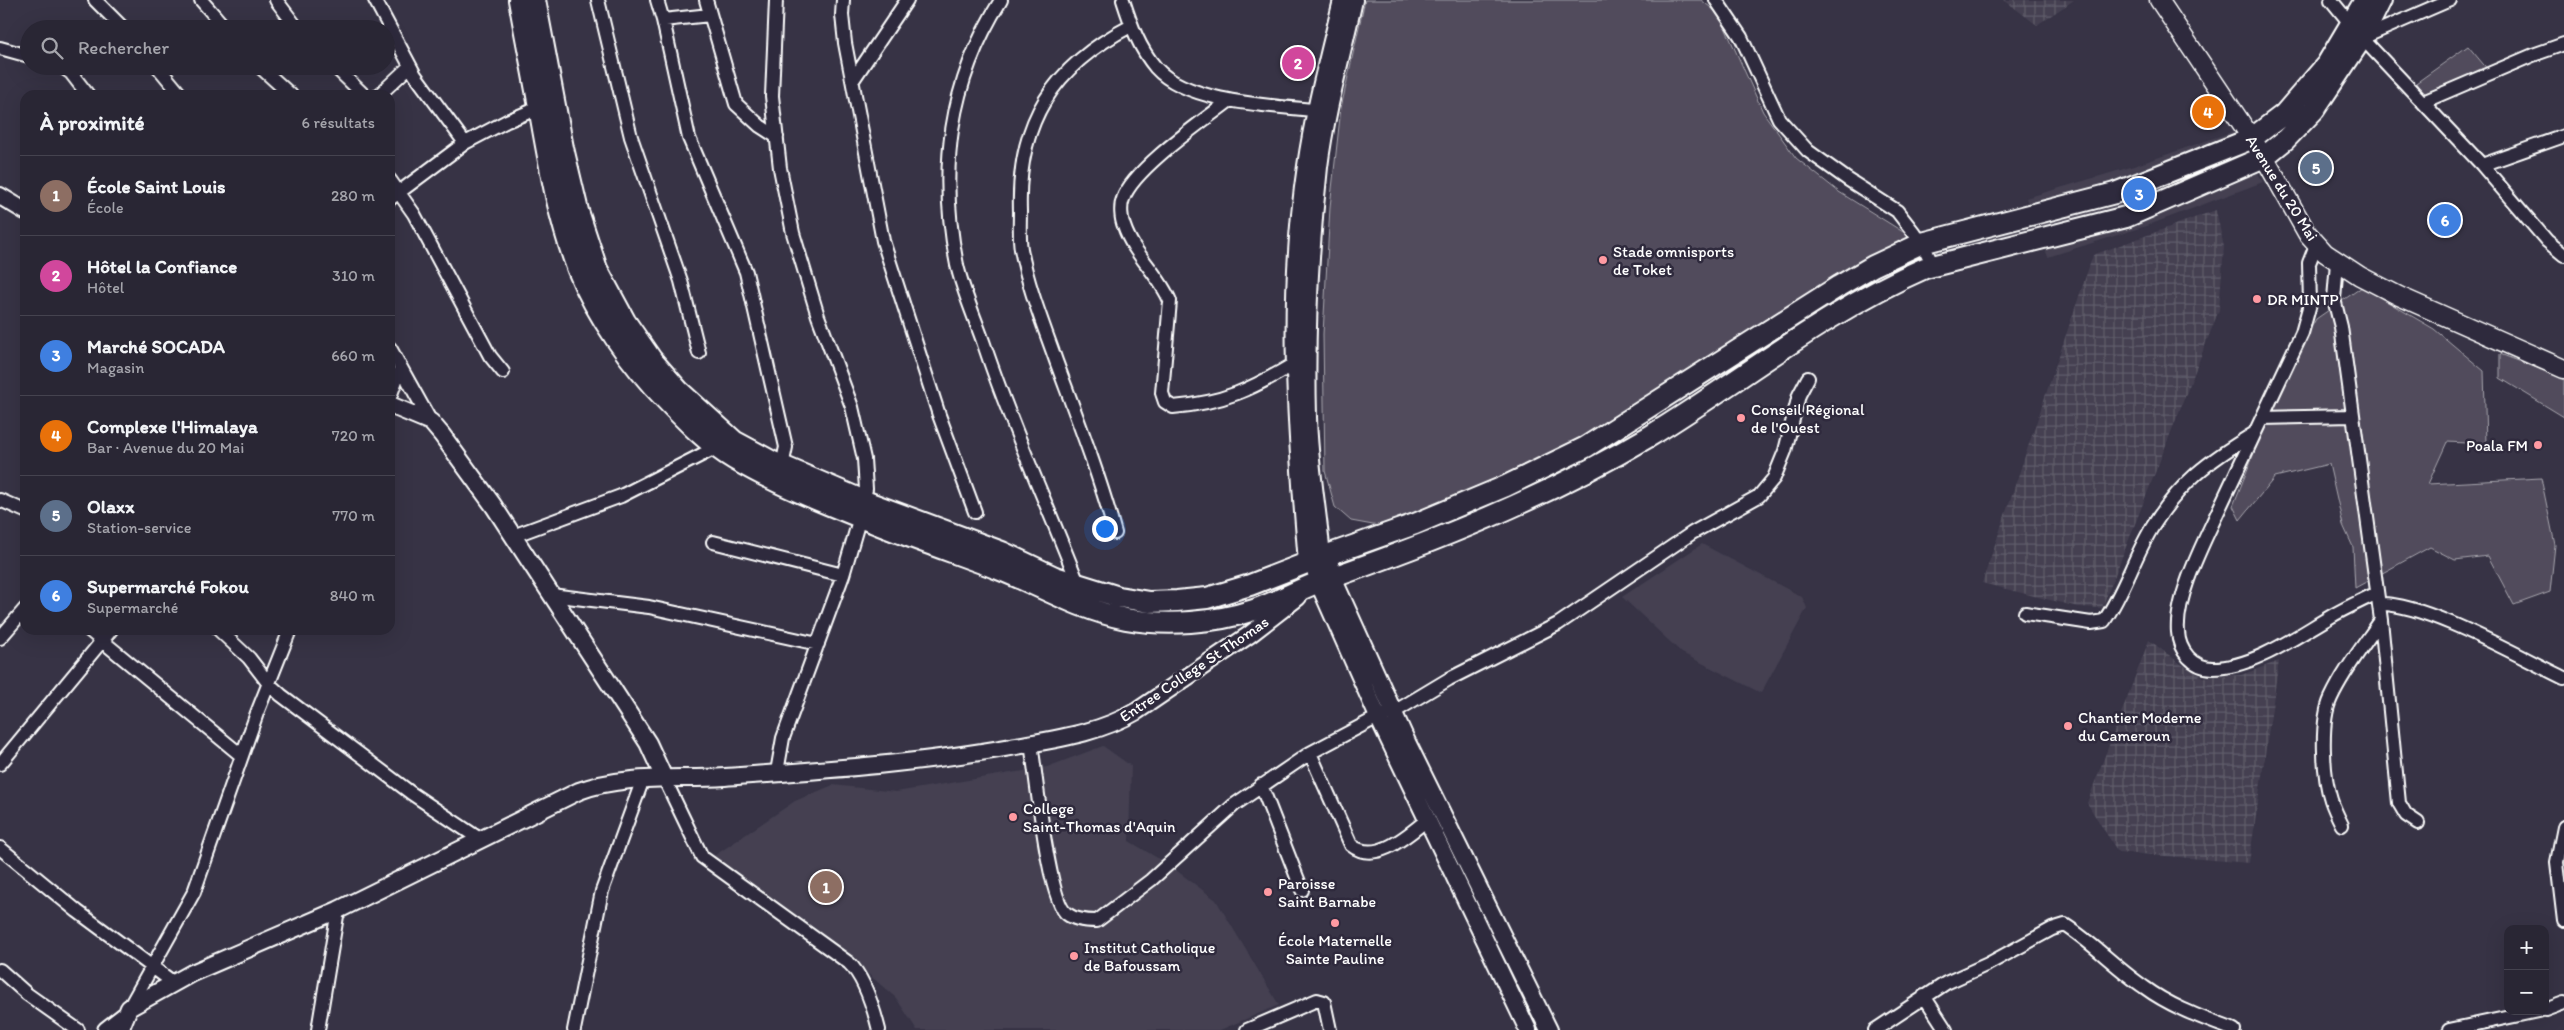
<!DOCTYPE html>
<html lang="fr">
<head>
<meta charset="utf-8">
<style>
  :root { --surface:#292634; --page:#312e3c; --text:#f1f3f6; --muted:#a5a5ac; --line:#45434f; --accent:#ea580c }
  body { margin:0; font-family:Itim,sans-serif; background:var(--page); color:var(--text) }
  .controls { position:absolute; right:15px; bottom:15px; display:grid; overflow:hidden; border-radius:10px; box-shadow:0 5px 20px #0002 }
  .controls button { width:45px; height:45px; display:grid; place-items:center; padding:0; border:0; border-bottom:1px solid var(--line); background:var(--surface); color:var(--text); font:25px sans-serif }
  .you { position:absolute; left:1104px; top:528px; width:18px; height:18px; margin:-12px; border:4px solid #fff; border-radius:50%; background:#1a73e8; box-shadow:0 0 0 8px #1a73e833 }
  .badge { display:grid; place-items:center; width:32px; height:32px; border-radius:50%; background:var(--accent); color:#fff; font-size:16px; font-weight:700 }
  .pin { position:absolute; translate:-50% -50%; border:2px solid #fff; box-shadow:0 1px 5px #0006 }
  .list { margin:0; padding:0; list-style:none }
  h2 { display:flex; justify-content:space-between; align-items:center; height:65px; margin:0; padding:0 20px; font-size:21px }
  h2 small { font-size:16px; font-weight:400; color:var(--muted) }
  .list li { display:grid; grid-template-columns:32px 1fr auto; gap:15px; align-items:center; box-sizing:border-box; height:80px; padding:0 20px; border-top:1px solid var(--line) }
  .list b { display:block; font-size:19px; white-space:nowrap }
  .list p { margin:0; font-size:16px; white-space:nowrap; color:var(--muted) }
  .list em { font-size:16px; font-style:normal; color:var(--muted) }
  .icon { flex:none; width:28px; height:28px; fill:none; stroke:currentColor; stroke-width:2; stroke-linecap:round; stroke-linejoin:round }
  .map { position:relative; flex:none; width:2564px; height:1030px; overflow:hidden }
  .search { position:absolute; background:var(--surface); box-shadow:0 5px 20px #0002; left:20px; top:20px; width:375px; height:55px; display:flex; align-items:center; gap:12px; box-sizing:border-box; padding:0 18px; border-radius:28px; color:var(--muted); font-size:19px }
  .panel { position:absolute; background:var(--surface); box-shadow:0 5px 20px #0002; left:20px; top:90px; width:375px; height:545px; border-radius:15px }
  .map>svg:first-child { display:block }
</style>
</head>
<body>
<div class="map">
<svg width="2564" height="1030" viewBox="0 0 2564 1030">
  <defs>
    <pattern id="industrial-grid" width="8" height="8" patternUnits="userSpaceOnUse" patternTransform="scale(1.25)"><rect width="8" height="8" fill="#444051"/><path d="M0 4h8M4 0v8" fill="none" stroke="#605d6b"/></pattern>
  </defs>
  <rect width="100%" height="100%" fill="#373345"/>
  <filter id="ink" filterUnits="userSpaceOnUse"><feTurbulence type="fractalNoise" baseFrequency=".02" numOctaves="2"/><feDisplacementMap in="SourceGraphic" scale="10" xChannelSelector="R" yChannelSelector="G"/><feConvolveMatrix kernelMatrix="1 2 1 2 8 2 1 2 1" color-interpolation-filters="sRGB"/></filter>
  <g filter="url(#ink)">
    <path fill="#444051" d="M2234,131L2263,182L2146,226L2048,257L2026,198L2134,166Z
      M1702,544L1802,597L1807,608L1761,693L1682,653L1622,597Z
      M1103,746L1131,766L1129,841L1169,865L1216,900L1279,1005L1220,1030H917L896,998L814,927L711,858L795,801L833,785L896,792L1047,767Z"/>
    <path fill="url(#industrial-grid)" d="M2004,0H2074L2037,25Z
      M2216,210L2224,247L2219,310L2102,608L2078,607L1982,583L2093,255Z
      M2149,640L2181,664L2203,677L2241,675L2279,661L2249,863L2118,852L2087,803Z"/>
    <path fill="#514c5c" stroke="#a8a6ae" d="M1365,0H1701L1719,14L1763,112L1796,158L1839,192L1916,240L1611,422L1533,461L1421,513L1384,527L1351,521L1335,507L1325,471L1323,334L1330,207L1341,108Z
      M2468,46L2489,71L2426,98L2416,83Z
      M2362,287L2434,329L2484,371L2486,444L2447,442L2428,484L2541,478L2555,545L2550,592L2514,605L2488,556L2455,560L2430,547L2355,588L2353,547L2343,525L2329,464L2275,477L2240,520L2233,506L2287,370L2316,319Z
      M2500,354L2564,378V417L2500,378Z"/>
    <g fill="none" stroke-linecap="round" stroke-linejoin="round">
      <g stroke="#fff" stroke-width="16">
        <path id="minor" d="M95,0L124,29
          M201,0L226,29
          M276,0L298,29
          M375,0L415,75L465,143
          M598,0L631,137L681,281L699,353
          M657,0L663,20L689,138L746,272L786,447L782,466
          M706,0L736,104L760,126L777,137
          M776,0L772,96L780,168L793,233L818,316L852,407L864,459L866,489L860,517L843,575L783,738L777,772
          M843,0L842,15L845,43L883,241L939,415L975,512
          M1001,0C949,83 938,169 957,265C963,292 976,320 985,347C1012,428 1048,506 1079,586
          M1123,0C1131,25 1139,48 1156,68C1188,104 1278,106 1323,111
          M1716,0L1741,37L1779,119L1808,151L1847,179L1897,211L1922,243L1933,265
          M2331,0L2362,38L2450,0
          M663,20L710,15
          M2362,38L2482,165L2547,241L2564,255
          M0,48L29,56
          M61,66L71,73L88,95
          M157,66L181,95
          M259,66L291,95
          M334,66L364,95
          M853,80L907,0
          M379,95L410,66
          M1229,101C1203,121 1133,169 1123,199C1120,206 1121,219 1124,226C1133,254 1159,274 1170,301L1162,393L1165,402L1173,407C1223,403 1252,389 1294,364
          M2423,102L2533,55L2564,44
          M2482,165L2564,136
          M390,180L414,214L490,356L503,372
          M390,199L465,143L507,121L546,105
          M2316,245L2309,263L2310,304L2302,333C2275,391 2247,449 2220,507C2205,540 2175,596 2178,632C2179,651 2193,668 2213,668C2253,668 2297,636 2330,617C2345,608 2361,601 2377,593
          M2337,262L2334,299L2341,327L2381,620L2399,803L2406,815L2418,823
          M390,348L431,422
          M390,397L400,369
          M2262,418L2353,416
          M0,500L25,511
          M1115,533C1099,474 1077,418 1056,361C1043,324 1028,287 1021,249C1019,237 1020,223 1020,211C1017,122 1053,66 1131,26
          M513,536L621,496L717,447
          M713,542L843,575
          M551,595L649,607L818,644
          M2379,604C2424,602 2520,657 2564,678
          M2025,613L2091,623L2104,621C2125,591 2134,556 2153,526C2181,481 2209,461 2253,434
          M89,630L242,756
          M219,630L249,658L269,684L281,695L411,793L481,840
          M0,638L25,609
          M1031,744C1036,772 1048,902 1067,914C1075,920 1087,921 1097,921L1151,880L1234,805L1310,753L1378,717L1394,712L1449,679L1558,624L1692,533L1759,496L1774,478L1785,451L1799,395L1808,378
          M1310,753L1351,845C1376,865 1408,835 1428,819
          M0,764L111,630
          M665,780L702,857L849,963C864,977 874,1010 879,1030
          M1261,785L1302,890
          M2342,825C2338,817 2334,809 2331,800C2323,776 2320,721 2331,698C2344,670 2364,645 2381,620
          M2564,827L2557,862L2564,921
          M0,848L77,911L174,983
          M0,970L27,994L78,1030
          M1924,996L1946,1030
          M129,1008L194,892L257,713L290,630
          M2545,1010L2564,1003
          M318,1030L338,910
          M574,1030L602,891L643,779
          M1247,1030L1317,1000L1324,1002L1330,1030
          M1875,1030L1946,983L1988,964L2052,929L2065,925C2093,943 2116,968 2144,987C2171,1007 2203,1018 2234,1030
          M2449,1030L2538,1011"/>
      </g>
      <g stroke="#fff" stroke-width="20">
        <path id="tertiary" d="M1342,0C1329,55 1314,110 1306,166C1286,298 1296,431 1307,562L1315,569L1318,582L1378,717L1528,1030
          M1354,0C1342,55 1326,111 1319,167C1310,246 1306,338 1308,417C1309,463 1318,510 1322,557L1330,564L1333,578L1408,744L1549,1030
          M0,196L25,211
          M390,405L431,422L442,435L493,505L648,743L665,780
          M106,1030L124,1016
          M120,1030L129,1008L192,973L338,910L579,791C625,774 676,780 725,777C821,770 916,764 1011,747C1055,739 1098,734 1137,711L1249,635L1298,597"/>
      </g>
      <g stroke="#fff" stroke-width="21">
        <path id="secondary" d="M2159,0L2264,157L2307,233L2325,253L2360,276L2399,296L2564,369"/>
      </g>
      <g stroke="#fff" stroke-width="24">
        <path id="primary" d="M519,0C526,39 534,78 541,118C550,169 559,221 578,270C596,315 631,364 665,399C686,421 708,444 734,459C778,485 829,505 877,524C917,540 958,554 998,569C1041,586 1080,610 1126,619C1166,626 1215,623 1254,610C1277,602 1299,589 1322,581C1434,542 1548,497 1650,436C1742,380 1826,311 1925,268L2126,217L2264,157L2285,140L2314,110L2362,38L2381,0
          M535,0L563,148L578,211L597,269L625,321L652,360L679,391L734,441L773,462L862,500L1002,552L1055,577L1119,597L1149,602L1177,601L1207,598L1250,585L1322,557L1415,524L1506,486L1586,447L1839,286L1873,266L1922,243L2115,193L2251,139L2284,114L2327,64L2365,0"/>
      </g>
      <use href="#minor" stroke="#2f2a3d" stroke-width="12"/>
      <use href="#tertiary" stroke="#2f2a3d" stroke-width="16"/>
      <use href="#secondary" stroke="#2f2a3d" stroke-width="18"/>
      <use href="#primary" stroke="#2f2a3d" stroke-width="20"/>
    </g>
  </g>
  <g fill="#ff9aa2" stroke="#2f2a3d" stroke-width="2">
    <circle cx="1603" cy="260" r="5"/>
    <circle cx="2257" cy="299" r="5"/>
    <circle cx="1741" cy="418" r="5"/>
    <circle cx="2538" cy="445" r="5"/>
    <circle cx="2068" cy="726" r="5"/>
    <circle cx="1013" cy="817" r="5"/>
    <circle cx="1268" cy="892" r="5"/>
    <circle cx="1335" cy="923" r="5"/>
    <circle cx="1074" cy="956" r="5"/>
  </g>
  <g text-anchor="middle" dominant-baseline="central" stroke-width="5" stroke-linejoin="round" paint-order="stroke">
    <g font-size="16" fill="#fff" stroke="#2f2a3d">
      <text transform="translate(2282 188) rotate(58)">Avenue du 20 Mai</text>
      <text transform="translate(1194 669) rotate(-34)">Entree College St Thomas</text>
    </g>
    <g font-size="16" fill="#fff" stroke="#2f2a3d" text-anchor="start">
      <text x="1613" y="251">Stade omnisports<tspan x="1613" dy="18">de Toket</tspan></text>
      <text x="2267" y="299">DR MINTP</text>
      <text x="1751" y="409">Conseil Régional<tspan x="1751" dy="18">de l'Ouest</tspan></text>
      <text x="2528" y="445" text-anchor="end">Poala FM</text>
      <text x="2078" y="717">Chantier Moderne<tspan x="2078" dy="18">du Cameroun</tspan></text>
      <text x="1023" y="808">College<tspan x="1023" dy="18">Saint-Thomas d'Aquin</tspan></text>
      <text x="1278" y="883">Paroisse<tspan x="1278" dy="18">Saint Barnabe</tspan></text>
      <text x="1335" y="940" text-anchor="middle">École Maternelle<tspan x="1335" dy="18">Sainte Pauline</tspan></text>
      <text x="1084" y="947">Institut Catholique<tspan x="1084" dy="18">de Bafoussam</tspan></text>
    </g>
  </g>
</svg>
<div class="controls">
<button>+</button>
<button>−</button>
</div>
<div class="you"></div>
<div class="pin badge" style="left:826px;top:887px;background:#8d6e63">1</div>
<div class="pin badge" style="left:1298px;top:63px;background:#d1479c">2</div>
<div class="pin badge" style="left:2139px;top:194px;background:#3f7fe0">3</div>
<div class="pin badge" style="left:2208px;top:112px;background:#e8710a">4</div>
<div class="pin badge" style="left:2316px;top:168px;background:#5c6f8a">5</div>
<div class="pin badge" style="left:2445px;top:220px;background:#3f7fe0">6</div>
<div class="search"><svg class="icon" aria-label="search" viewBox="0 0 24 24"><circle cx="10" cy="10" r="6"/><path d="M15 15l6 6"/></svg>Rechercher</div>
<section class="panel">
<h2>À proximité<small>6 résultats</small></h2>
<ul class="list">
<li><span class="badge" style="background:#8d6e63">1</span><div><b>École Saint Louis</b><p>École</p></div><em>280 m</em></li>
<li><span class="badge" style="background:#d1479c">2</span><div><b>Hôtel la Confiance</b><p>Hôtel</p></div><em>310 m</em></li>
<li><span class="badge" style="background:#3f7fe0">3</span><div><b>Marché SOCADA</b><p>Magasin</p></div><em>660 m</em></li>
<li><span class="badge" style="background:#e8710a">4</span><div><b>Complexe l'Himalaya</b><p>Bar · Avenue du 20 Mai</p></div><em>720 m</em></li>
<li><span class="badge" style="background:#5c6f8a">5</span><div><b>Olaxx</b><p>Station-service</p></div><em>770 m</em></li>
<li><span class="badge" style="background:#3f7fe0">6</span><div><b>Supermarché Fokou</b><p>Supermarché</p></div><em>840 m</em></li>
</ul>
</section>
</div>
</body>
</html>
